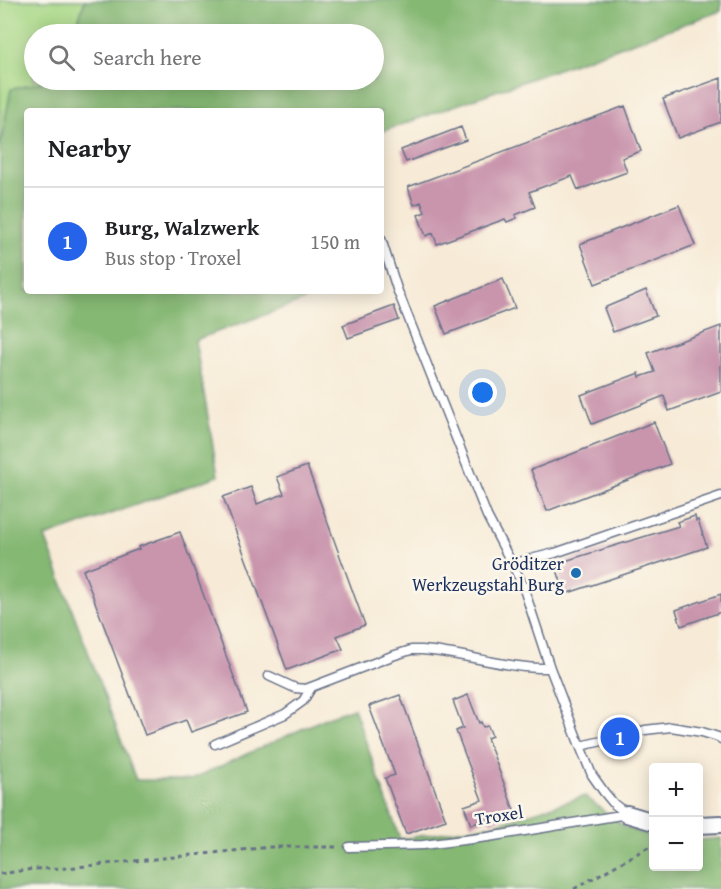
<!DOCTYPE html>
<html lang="en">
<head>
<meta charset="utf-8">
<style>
  :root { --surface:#fff; --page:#f2f2f2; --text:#202124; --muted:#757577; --line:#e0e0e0; --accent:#2563eb }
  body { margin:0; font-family:"Gentium Book Plus",serif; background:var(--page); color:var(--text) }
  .controls { position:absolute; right:18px; bottom:18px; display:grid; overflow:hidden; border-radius:6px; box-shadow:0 3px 15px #0003 }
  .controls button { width:54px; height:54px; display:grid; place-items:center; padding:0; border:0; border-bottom:2px solid var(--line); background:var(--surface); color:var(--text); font:30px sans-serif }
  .you { position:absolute; left:483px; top:393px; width:21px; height:21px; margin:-15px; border:4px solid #fff; border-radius:50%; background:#1a73e8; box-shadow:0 0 0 9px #1a73e833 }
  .badge { display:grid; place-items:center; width:39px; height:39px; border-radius:50%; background:var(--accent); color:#fff; font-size:20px; font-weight:700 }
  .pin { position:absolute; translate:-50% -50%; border:3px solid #fff; box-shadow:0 2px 6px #0006 }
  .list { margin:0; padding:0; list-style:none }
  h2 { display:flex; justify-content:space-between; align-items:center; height:78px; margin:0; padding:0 24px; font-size:26px }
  h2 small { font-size:20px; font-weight:400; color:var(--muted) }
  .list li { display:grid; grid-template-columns:39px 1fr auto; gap:18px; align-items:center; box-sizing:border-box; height:108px; padding:0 24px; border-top:2px solid var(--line) }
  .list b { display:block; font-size:22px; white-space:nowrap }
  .list p { margin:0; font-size:20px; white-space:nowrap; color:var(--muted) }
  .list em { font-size:20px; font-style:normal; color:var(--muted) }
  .icon { flex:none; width:33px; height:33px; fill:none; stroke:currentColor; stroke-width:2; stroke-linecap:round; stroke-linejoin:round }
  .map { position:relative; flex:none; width:721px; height:889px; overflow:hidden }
  .search { position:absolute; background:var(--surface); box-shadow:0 3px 15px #0003; left:24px; top:24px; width:360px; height:66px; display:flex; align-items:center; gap:15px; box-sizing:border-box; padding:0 21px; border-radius:33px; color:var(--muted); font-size:22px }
  .panel { position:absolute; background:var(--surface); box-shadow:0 3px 15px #0003; left:24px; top:108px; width:360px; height:186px; border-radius:6px }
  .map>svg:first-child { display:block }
</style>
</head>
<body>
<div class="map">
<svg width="721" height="889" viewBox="0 0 721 889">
  <rect width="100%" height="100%" fill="#fbf7ec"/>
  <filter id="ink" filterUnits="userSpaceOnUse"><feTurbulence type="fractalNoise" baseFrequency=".0167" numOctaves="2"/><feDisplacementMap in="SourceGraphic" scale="12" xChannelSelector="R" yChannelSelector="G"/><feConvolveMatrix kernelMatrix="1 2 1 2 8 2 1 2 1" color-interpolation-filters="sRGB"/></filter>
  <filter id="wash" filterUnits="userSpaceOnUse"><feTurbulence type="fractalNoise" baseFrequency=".008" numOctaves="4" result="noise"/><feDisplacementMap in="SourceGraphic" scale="24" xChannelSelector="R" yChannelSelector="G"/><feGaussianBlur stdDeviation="1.35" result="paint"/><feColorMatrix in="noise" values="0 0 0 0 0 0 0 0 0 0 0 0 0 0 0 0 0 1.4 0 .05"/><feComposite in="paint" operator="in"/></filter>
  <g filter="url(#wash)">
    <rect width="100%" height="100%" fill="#f7ebd7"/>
    <path fill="#a7d786" stroke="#618372" stroke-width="1.5" d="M0,0H85L74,34H34V80H51L11,90L0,147Z"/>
    <path fill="#85b873" stroke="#507468" stroke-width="1.5" d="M85,0H721V11L381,132V111H27V291H330L195,340L218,476L45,537L136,780H190L328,717L354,708L400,839L492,825L585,796L625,827L653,837L654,866H698L699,840L721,838V889H0V147L11,89L51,80H374V34H74Z"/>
    <g id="blocks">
      <path fill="#c995ad" d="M721,78V122L678,138L663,99Z
        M625,106L641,151L622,158L627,172L578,190L572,176L529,192L535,207L515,215L517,218L507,222L505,219L437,244L433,233L426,236L418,215L425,212L421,202L414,205L408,187Z
        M461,127L466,140L406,162L401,150Z
        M679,205L695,245L595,284L580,244Z
        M503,279L515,308L446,334L435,306Z
        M646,290L656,316L613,332L604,308Z
        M394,306L399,320L348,338L343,325Z
        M721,326V392L669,411L664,396L592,424L581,395L639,373L640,377L655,372L648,353Z
        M654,422L670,464L547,511L531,470Z
        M307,466L365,625L337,636L343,649L287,670L223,497L251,487L257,504L284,494L277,477Z
        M695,516L696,521L698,520L707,547L565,594L555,564L679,526L677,522Z
        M180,532L247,712L191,732L186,720L145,735L83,570L139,549L138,547Z
        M721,594V612L681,626L676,610Z
        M400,695L446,820L406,834L385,778L395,775L369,706Z
        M468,695L479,723L481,722L483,727L488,726L492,736L487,738L515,813L490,822L488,818L471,825L464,806L482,800L456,731L463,728L453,701Z"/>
    </g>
  </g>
  <g filter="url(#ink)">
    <use href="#blocks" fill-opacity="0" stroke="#687188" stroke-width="1.5"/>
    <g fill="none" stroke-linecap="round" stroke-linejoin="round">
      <g stroke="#687188" stroke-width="11">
        <path id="service" d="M381,239L397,289L487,516L522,583L550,668L580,746L592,775L604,792L614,804L627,814
          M511,564L555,553L721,496
          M269,676L295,688L306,689L392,656L411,650H422C465,653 507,669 550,668
          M215,744L285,714L303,701L311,688
          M580,746L620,737L645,730L671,727L702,732L718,737L721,739
          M349,847L423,845L488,837L627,814"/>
      </g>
      <g stroke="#687188" stroke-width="20">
        <path id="minor" d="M627,814L654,822
          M698,825L721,824"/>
      </g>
      <path stroke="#687188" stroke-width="3" stroke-dasharray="4.5 4.5" stroke-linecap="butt" d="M0,874L33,869L67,868L271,847H338
        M574,889L654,844"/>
      <use href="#service" stroke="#fff" stroke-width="8"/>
      <use href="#minor" stroke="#fff" stroke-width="16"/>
    </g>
  </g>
  <circle fill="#1f6fb2" stroke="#fbf7ec" stroke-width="2" cx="576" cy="573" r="6"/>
  <g text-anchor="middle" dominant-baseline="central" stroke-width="5" stroke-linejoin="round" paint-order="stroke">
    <g font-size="18" fill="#1b2f5e" stroke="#fbf7ec" text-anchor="end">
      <text x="564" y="563">Gröditzer<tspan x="564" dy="21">Werkzeugstahl Burg</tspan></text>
    </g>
    <g font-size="18" fill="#1b2f5e" stroke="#fbf7ec">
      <text transform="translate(499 815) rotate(-9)">Troxel</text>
    </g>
  </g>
</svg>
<div class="controls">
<button>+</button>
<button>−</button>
</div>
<div class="you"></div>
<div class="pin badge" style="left:620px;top:737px">1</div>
<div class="search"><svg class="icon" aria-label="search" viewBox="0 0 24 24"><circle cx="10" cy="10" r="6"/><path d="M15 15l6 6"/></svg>Search here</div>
<section class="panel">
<h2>Nearby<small></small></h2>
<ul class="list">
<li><span class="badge">1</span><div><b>Burg, Walzwerk</b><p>Bus stop · Troxel</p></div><em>150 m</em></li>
</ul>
</section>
</div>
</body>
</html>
